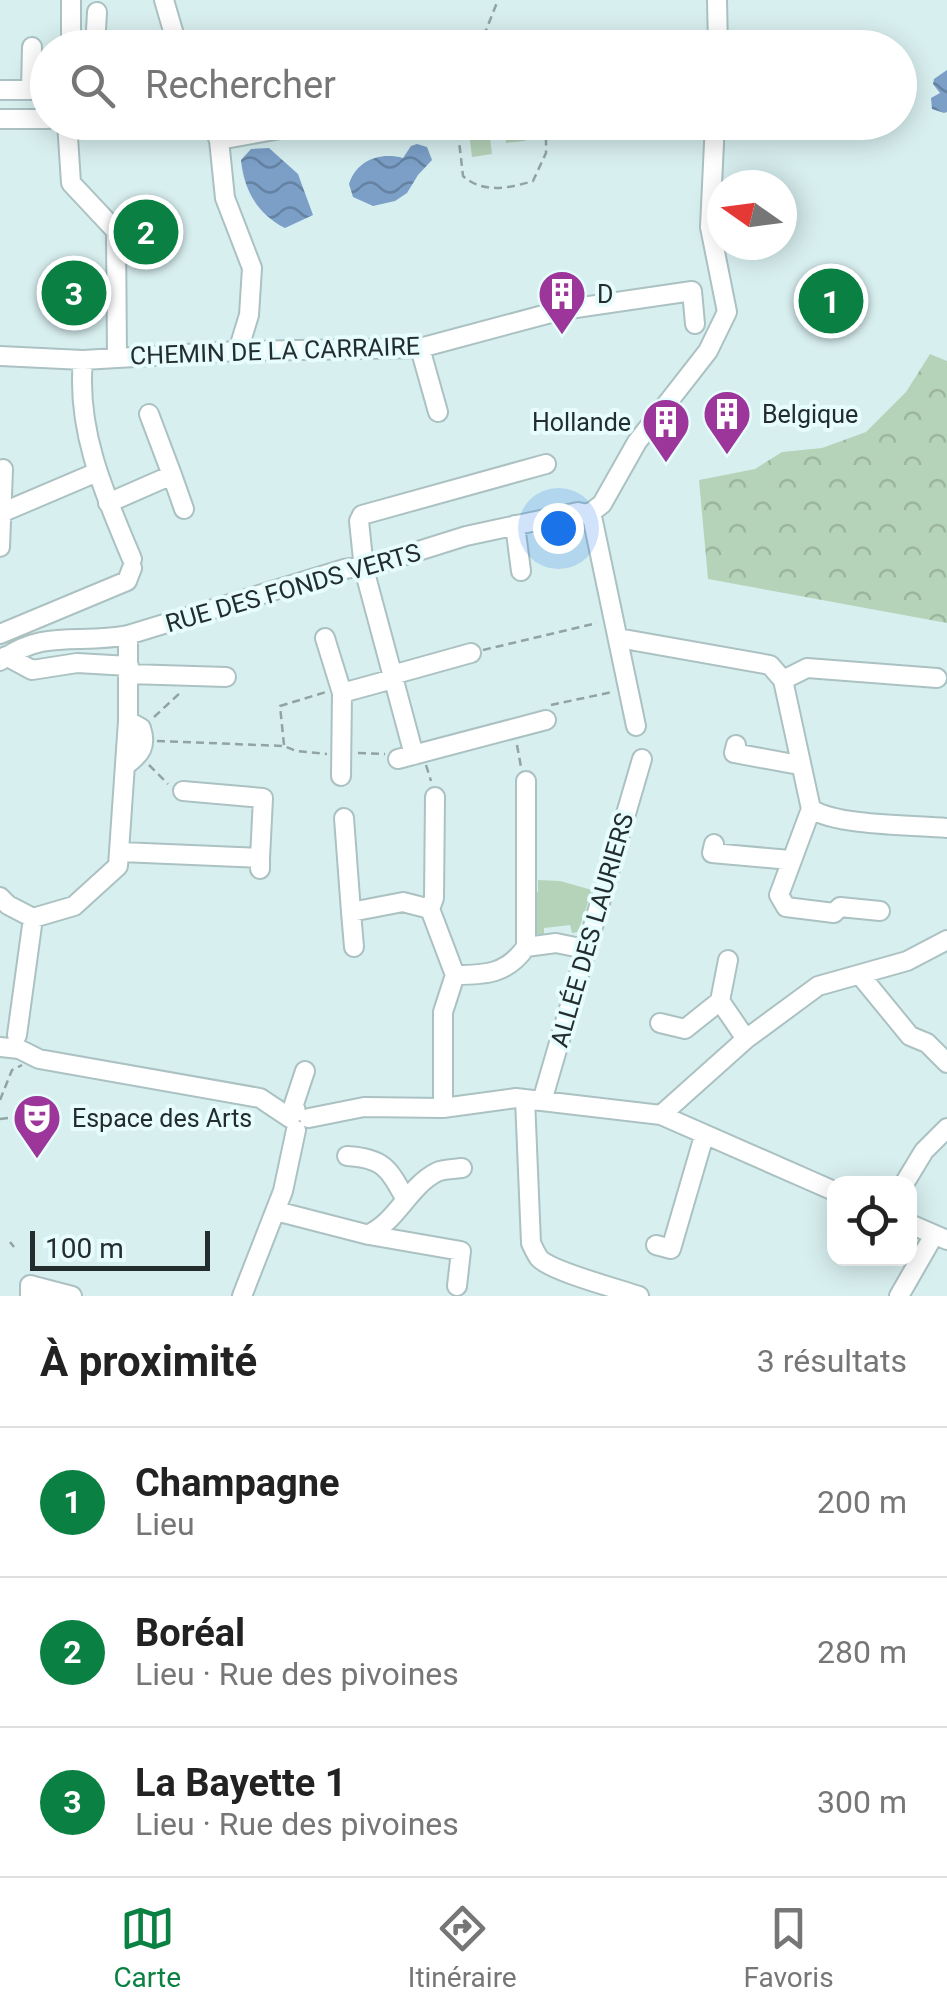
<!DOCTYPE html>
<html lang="fr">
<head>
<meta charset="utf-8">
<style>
  :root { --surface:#fff; --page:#f2f2f2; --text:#222; --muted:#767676; --line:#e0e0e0; --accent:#0b8043 }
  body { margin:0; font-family:Roboto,sans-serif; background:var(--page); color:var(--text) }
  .controls { position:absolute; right:30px; bottom:30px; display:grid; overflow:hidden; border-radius:20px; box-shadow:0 5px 25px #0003 }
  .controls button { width:90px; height:90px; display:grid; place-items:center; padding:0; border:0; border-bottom:2px solid var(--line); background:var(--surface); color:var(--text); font:50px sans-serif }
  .compass { position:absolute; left:707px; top:170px; width:90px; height:90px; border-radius:50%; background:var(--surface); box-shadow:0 5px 25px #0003; rotate:284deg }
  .scale { position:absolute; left:30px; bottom:25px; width:180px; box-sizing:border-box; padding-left:10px; border:5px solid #242d2d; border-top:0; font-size:28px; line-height:35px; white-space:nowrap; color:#242d2d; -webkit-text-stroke:8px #e6fcfd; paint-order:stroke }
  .you { position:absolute; left:558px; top:528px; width:35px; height:35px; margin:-25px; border:8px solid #fff; border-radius:50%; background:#1a73e8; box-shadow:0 0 0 15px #1a73e833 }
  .badge { display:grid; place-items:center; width:65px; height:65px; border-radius:50%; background:var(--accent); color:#fff; font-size:32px; font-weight:700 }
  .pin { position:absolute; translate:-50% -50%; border:5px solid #fff; box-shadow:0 2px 10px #0006 }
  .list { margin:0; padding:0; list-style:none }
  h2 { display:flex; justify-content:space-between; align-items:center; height:130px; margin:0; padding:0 40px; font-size:42px }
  h2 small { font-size:32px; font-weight:400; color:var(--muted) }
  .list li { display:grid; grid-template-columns:65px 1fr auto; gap:30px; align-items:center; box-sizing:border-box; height:150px; padding:0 40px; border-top:2px solid var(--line) }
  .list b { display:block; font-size:38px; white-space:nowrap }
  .list p { margin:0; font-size:32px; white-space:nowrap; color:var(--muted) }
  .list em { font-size:32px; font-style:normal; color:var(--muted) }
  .icon { flex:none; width:55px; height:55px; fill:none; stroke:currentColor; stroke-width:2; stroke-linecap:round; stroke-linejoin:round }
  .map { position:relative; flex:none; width:947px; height:1296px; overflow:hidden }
  .search { position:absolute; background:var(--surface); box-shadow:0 5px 25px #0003; left:30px; right:30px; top:30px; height:110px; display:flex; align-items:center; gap:25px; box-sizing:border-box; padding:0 35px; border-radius:55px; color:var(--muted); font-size:38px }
  .sheet { height:580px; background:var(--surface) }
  nav { display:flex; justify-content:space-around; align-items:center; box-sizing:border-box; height:140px; border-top:2px solid var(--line); background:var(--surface); font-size:28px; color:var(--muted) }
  nav a { display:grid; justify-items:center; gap:5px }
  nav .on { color:var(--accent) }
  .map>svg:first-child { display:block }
</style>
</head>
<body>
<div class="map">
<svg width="947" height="1296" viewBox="0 0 947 1296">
  <defs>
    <pattern id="forest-crowns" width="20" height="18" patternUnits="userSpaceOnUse" patternTransform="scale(2.5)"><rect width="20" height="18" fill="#b5d3b9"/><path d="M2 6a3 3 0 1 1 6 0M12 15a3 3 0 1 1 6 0" fill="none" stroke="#9cb59f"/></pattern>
    <pattern id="water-waves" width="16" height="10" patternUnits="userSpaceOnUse" patternTransform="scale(2.5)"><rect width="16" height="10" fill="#7b9fc7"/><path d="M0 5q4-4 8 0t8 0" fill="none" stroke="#6582a2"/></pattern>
  </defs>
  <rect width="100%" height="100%" fill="#d8eff0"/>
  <path fill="#b5d3b9" d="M468,123H488L492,154L472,157Z
    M503,123H523L525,141L506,143Z
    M538,880L560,881L592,890L578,932L572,933L570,925L544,928V937L534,932L531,893L538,892Z"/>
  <path fill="url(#forest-crowns)" d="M930,354L947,361V623L708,579L699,480L755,469L782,452L822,448L866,432L906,392Z"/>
  <path fill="url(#water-waves)" d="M947,70V112L944,113L932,109L931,98L940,93L933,84L934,79Z
    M417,144L427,147L432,160L418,175L407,193L395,201L373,206L353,197L349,184C357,160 380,152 403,158L411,146Z
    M269,148L298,174L313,215L285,228C258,214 244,191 241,160L251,149Z"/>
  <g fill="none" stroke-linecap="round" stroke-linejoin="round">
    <g stroke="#abc1c2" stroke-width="22">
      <path id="minor" d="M71,0V48
        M164,0L178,48
        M717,0L718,48
        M95,48L97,12
        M0,90H31L32,47
        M0,119H48
        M67,122L71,183L116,231L117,358
        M211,122L219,140L225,198L252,268L249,315L238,351
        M219,140L297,126L348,122
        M420,348L438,412
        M0,356L83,360L238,351L420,348L562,310L692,291L695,324
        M83,360C76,431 105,495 132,559
        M172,475L184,509
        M108,503L172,475L149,414
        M1,513L95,473
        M589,514L602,504L637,442L708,351L727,312L710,227L715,122
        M589,514L593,521L636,726
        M515,525L521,571
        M0,547L3,469
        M0,634L127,581L132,568
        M325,638L342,693L393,679
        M618,638L770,665L783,680L811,809C838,826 912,825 947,828
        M6,656L32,670L77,663L129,666
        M0,661C45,628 79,645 128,635L344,569L377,564L466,536L578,512L589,514
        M129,674L226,677
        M392,675L471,653
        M783,680L807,668L937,678
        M128,721V635
        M736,745L734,753L799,765
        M414,755L364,569L359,521L362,515L546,464
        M398,759L546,720
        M341,776L342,693
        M183,791L263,798L260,858
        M435,797L434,898L430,909L455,975
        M811,809L779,895L786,907L834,913L840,907L880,911
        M344,818L351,912L403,902L430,909
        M714,844L712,853L790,860
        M121,852L260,858V869
        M0,897L8,905L33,918
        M351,912L354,947
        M526,947V781
        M728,960L720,1001L746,1039
        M860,975L910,1036L927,1043L947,1063
        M660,1023L685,1029L720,1001
        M17,1035L33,918L74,906L118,866L128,721L141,728C147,746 141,754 126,765
        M0,1047L19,1049L39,1059L260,1098L290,1118
        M525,1099L531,1243C533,1247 536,1254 539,1258C550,1271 619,1289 639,1296
        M542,1101L642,759
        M443,1108V1012L455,975C486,975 507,974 526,947L556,943L585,949
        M296,1112L294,1104L305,1071
        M661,1115L746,1039L818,986L907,961L947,940
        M309,1118L364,1107L443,1108L516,1098L661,1115L834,1191
        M347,1156C384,1158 389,1169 406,1200
        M904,1184L924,1151L947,1128
        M276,1211L369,1235L461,1251L457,1286
        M910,1224L947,1240
        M369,1234C397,1221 409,1186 437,1172C443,1169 455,1169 462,1168
        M656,1245L671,1249L704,1136
        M30,1296V1285L72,1296
        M242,1296L283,1191L296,1130
        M899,1296L934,1235"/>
    </g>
    <path stroke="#92a3a4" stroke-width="2.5" stroke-dasharray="8 5" stroke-linecap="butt" d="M479,48L498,0
      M450,122L458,132L463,176C483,194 510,188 533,181L546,153V131L550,122
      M483,650L597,623
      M551,705L612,692
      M154,717L181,692
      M157,741L284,746L296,751L327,754
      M284,745L280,706L326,692
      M517,745L521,767
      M358,753L385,754
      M149,765L168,784
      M426,765L431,781
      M0,1100L12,1070L22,1065
      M0,1119L27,1116
      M10,1242L14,1247"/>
    <use href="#minor" stroke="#fff" stroke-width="18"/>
  </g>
  <defs>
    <g id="building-pin" transform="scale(2.5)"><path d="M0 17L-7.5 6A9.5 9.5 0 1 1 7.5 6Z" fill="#9c369a" stroke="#e6fcfd"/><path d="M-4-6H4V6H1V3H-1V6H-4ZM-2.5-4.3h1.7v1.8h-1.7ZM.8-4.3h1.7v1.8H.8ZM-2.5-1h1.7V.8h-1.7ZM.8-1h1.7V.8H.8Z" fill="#fff"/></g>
    <g id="theatre-pin" transform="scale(2.5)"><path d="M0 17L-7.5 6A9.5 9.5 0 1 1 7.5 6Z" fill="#9c369a" stroke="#e6fcfd"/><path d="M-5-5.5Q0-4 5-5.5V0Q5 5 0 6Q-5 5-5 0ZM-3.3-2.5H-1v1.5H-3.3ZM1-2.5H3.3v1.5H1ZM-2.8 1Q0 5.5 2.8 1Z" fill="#fff"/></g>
  </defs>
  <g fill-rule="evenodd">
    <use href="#building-pin" x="562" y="294"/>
    <use href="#building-pin" x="727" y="414"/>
    <use href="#building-pin" x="666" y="422"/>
    <use href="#theatre-pin" x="37" y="1118"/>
  </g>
  <g text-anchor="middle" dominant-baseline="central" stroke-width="8" stroke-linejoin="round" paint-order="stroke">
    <g font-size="25" fill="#242d2d" stroke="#e6fcfd" text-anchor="start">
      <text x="597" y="294">D</text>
      <text x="762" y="414">Belgique</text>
      <text x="631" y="422" text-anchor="end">Hollande</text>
      <text x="72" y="1118">Espace des Arts</text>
    </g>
    <g font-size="25" fill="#242d2d" stroke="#e6fcfd">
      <text transform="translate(275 351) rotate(-2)">CHEMIN DE LA CARRAIRE</text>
      <text transform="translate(293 588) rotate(-16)">RUE DES FONDS VERTS</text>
      <text transform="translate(592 930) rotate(-74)">ALLÉE DES LAURIERS</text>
    </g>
  </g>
</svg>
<div class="controls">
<button><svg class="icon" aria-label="locate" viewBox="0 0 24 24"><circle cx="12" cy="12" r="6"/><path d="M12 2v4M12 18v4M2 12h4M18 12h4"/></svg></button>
</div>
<svg class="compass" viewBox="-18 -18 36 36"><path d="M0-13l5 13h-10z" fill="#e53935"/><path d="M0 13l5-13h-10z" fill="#767676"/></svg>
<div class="scale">100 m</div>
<div class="you"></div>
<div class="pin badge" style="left:831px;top:301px">1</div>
<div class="pin badge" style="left:146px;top:232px">2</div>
<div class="pin badge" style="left:74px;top:293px">3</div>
<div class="search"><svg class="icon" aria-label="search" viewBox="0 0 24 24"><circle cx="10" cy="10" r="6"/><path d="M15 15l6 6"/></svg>Rechercher</div>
</div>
<section class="sheet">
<h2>À proximité<small>3 résultats</small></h2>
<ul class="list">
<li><span class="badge">1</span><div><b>Champagne</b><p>Lieu</p></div><em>200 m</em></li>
<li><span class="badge">2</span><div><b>Boréal</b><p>Lieu · Rue des pivoines</p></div><em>280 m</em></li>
<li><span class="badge">3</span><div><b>La Bayette 1</b><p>Lieu · Rue des pivoines</p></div><em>300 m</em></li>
</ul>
</section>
<nav>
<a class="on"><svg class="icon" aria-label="map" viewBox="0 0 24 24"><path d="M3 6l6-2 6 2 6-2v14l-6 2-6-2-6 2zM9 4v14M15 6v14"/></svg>Carte</a>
<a><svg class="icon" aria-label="directions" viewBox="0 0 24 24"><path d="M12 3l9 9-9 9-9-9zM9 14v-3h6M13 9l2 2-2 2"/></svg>Itinéraire</a>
<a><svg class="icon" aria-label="saved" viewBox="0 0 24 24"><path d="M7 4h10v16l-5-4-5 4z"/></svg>Favoris</a>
</nav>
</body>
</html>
